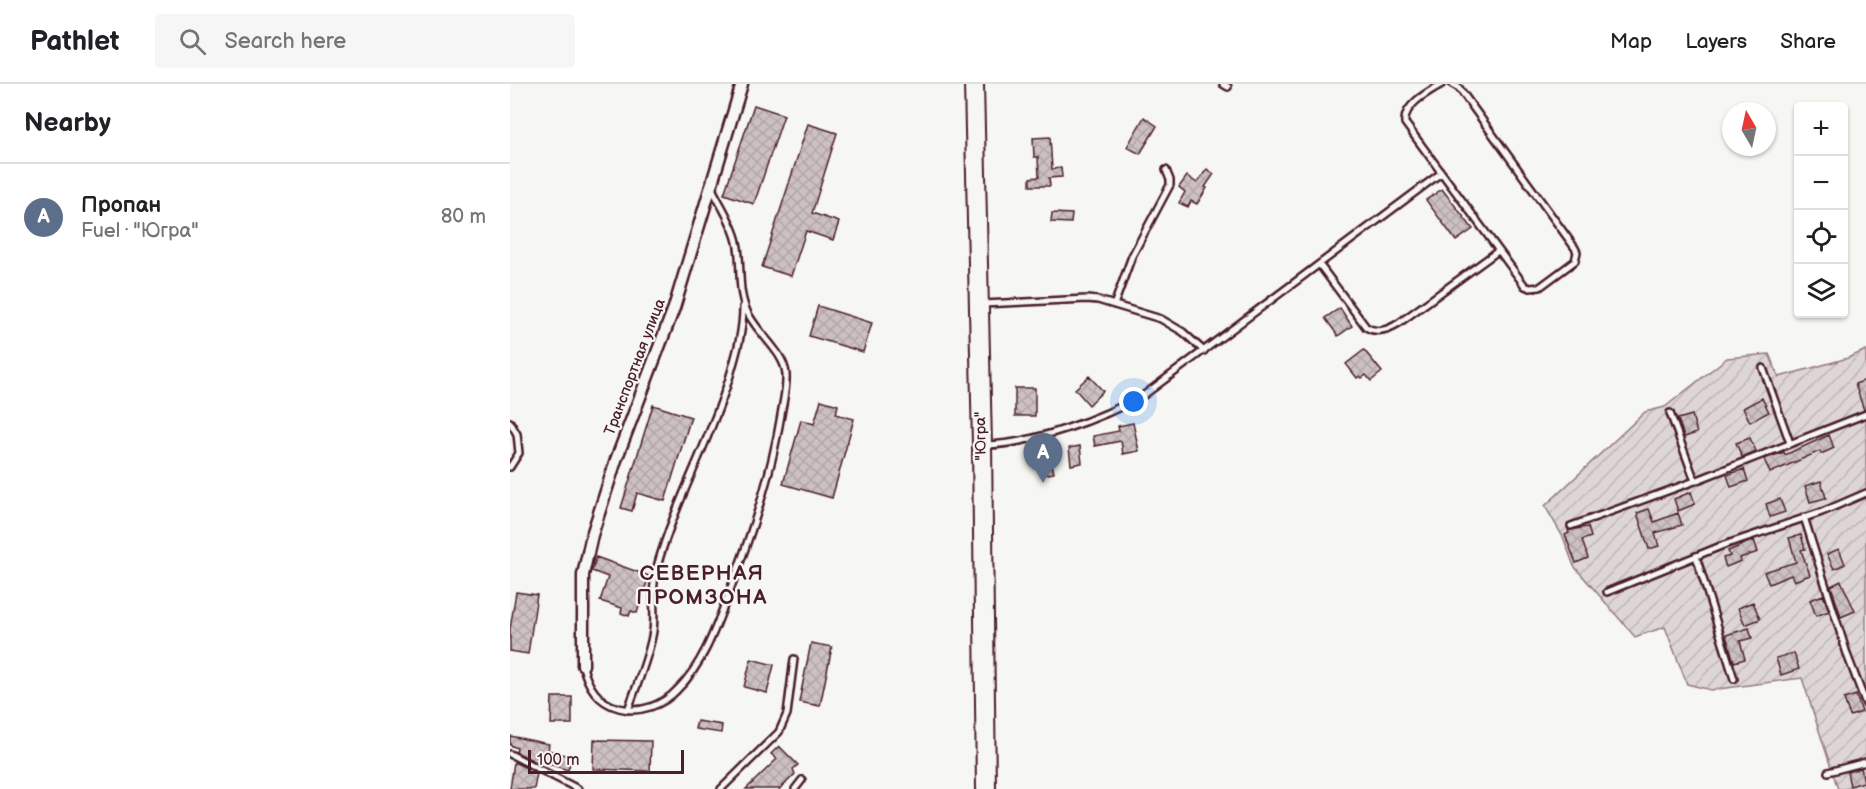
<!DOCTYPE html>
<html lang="en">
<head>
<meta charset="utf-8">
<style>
  :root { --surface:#fff; --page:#f6f6f6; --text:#202124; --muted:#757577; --line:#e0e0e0; --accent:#d93025 }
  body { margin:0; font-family:"Balsamiq Sans",sans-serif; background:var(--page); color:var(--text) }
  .controls { position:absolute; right:18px; top:18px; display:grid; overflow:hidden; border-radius:6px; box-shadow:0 2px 4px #0004 }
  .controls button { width:54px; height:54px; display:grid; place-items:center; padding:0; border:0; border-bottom:2px solid var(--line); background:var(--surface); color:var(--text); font:30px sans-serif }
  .compass { position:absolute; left:1212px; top:18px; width:54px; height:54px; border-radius:50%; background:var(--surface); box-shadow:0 2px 4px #0004; rotate:351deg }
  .scale { position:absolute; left:18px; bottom:15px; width:156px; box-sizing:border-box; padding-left:6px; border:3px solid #4a1f2b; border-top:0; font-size:16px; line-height:21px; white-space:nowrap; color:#4a1f2b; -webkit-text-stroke:4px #f6f6f2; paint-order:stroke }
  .you { position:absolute; left:624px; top:318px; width:21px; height:21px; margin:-15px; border:4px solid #fff; border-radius:50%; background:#1a73e8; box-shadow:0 0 0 9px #1a73e833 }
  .badge { display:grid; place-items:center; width:39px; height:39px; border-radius:50%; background:var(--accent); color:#fff; font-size:20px; font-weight:700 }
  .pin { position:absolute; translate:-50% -50px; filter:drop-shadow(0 2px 3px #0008) }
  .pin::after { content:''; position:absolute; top:32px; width:21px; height:18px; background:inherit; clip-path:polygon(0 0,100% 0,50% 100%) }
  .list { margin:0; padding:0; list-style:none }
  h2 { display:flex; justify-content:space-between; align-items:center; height:78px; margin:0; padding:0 24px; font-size:26px }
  h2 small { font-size:20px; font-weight:400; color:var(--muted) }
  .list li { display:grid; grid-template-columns:39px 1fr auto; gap:18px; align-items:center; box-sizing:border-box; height:108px; padding:0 24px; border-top:2px solid var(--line) }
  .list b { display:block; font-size:22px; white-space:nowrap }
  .list p { margin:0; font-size:20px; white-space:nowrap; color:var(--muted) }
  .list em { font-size:20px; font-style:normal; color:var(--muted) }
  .icon { flex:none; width:33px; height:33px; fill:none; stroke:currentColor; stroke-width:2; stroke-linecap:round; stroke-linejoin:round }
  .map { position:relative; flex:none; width:1356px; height:705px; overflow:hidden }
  header { display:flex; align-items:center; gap:36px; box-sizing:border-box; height:84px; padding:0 30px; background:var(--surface); border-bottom:2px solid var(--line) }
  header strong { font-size:28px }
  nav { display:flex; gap:33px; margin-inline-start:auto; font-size:21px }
  .search { width:420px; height:54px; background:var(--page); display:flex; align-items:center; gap:15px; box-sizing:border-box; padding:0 21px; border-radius:6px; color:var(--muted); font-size:22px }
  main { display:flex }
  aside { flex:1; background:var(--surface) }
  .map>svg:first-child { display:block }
</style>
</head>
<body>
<header>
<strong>Pathlet</strong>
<div class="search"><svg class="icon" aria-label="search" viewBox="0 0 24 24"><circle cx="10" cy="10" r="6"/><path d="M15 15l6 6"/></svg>Search here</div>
<nav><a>Map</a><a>Layers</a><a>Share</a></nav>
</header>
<main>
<aside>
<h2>Nearby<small></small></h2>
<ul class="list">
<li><span class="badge" style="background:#5c6f8a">A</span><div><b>Пропан</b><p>Fuel · &quot;Югра&quot;</p></div><em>80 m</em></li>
</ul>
</aside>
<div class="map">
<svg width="1356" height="705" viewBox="0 0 1356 705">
  <defs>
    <pattern id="garden-furrows" width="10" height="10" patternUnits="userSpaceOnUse" patternTransform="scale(1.5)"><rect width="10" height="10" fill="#ddd6d5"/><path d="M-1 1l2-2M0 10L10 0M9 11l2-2" fill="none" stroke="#bfb7b7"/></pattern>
    <pattern id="building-cross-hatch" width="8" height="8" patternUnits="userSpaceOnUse" patternTransform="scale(1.5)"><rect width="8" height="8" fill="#ccc1c0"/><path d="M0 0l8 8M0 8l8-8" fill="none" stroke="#b1a5a5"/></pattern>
  </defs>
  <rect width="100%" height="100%" fill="#f6f6f2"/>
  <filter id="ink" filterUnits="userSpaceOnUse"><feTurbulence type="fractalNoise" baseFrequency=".0167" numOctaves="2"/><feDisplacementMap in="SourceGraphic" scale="12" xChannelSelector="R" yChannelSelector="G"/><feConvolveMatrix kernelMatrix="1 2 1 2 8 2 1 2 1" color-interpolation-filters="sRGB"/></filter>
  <g filter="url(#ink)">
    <path fill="url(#garden-furrows)" stroke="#947a80" stroke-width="1.5" d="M1356,266V705H1328L1292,594L1201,606L1177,600L1155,543L1125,553L1064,482L1053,453L1035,422L1135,328L1155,323L1217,274L1259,270L1269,293L1338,274Z"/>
    <path fill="url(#building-cross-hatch)" stroke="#4a1f2b" stroke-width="1.5" d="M244,21L274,31L244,120L214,110Z
      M634,33L647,42L630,70L617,63Z
      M298,40L327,49L302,129L329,138L323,156L296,147L281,192L252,183Z
      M540,53L542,85L551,84L552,93L539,94L540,102H520V94L529,93L528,73H524L523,54Z
      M697,85L704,90L695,103L697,104L687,120L681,117L678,123L669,119L675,108L669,103L677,92L687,99Z
      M932,105L963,145L946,157L916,116Z
      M542,129L562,130L561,139L541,138Z
      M308,222L362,239L353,268L299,252Z
      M830,224L842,242L828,252L815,234Z
      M854,266L872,288L861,297L856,291L852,294L850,292L847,294L836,280Z
      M579,292L593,307L579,321L565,305Z
      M1356,296V325L1354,326L1345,300Z
      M505,304H525V332H505Z
      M1252,314L1259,328L1240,338L1233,324Z
      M311,316L328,321L326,330L344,335L322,414L273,400L291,336L304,340Z
      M143,321L181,333L155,417L127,409L122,427L111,424Z
      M1182,331L1187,349L1174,353L1168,335Z
      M623,339L629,367L613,370L611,357L585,362L583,352L609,347L608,342Z
      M1319,351L1324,364L1311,370L1310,367L1260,389L1254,375L1274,368L1275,371Z
      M1240,354L1246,367L1232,373L1226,359Z
      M570,362L572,379L561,381L559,364Z
      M539,366L544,389L533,391L528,368Z
      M1234,385L1238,397L1221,403L1217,391Z
      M1311,397L1316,414L1300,418L1295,402Z
      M1181,408L1185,420L1168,427L1164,415Z
      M1270,415L1275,428L1260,433L1256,420Z
      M1139,425L1144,438L1168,429L1172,441L1145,449L1149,462L1139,465L1127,429Z
      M1078,443L1081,453L1072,456L1078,474L1066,479L1055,451L1059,449L1058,446Z
      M1291,451L1295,465L1291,466L1300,491L1284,497L1281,491L1259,500L1254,488L1286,478L1279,454Z
      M1244,456L1248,468L1230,474L1231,477L1216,483L1213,474L1220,472L1218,467Z
      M1329,465L1335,480L1324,485L1317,470Z
      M86,473L139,492L127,529L121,527L119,532L111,529L112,524L90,517L98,493L82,487Z
      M1331,497L1345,527L1331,533L1321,502Z
      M6,508L27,511L18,570L0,567V545Z
      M1313,511L1319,527L1306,532L1300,516Z
      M1243,518L1250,535L1235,541L1228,524Z
      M1239,544L1242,554L1230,557L1235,575L1224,578L1216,551Z
      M301,559L322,563L310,622L289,618Z
      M1284,569L1289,585L1271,591L1266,574Z
      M241,575L264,581L257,609L234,603Z
      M1346,611L1352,628L1340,632L1334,615Z
      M42,613H62V640H41Z
      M187,637L212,641L211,649L185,645Z
      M0,652L39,660L38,666L62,673L58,686L29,677L28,679L6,668L7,664L0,661Z
      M84,656L141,657L140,687L83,685Z
      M269,662L288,681L283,685L285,690L270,705H236L267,675L261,670Z
      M4,678L27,689L24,705H0Z
      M1351,684L1354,698L1340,702L1337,688Z"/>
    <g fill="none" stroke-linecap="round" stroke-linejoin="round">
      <g stroke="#4a1f2b" stroke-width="10">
        <path id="lane" d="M713,0L718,3
          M932,0C918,8 893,21 895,39L1015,202L1020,204L1030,203L1065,177L1067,168L1065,164L949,4L942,0
          M809,180L856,243C867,250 878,246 889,239L988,167
          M473,220L577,215L588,216L651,235L673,248L694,267
          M604,221L622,172L660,101V96L656,86
          M1253,284L1280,359
          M1160,329L1185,397
          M0,338L7,350L9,369L0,383
          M476,361C524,360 592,334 634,311L931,89
          M1294,433L1338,573L1356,620
          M1061,442L1185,397L1356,330
          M1186,472L1224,595
          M1097,508L1211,462L1312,428L1356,409
          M73,582C77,601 88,619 109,624C130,630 153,621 167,606C194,580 207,540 220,506C242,448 261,392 271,331C273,318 277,304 276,290C274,267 244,247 236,225C227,204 232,179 227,158C223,139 210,121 202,104
          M118,626C127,600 139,573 143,547C146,524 140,507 147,483C165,418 199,359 219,295C226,271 233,249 233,223
          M0,670L68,705
          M1318,688L1356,678
          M211,705L269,648L277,630L284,575
          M285,705L292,696"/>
      </g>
      <g stroke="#4a1f2b" stroke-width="15">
        <path id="street" d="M73,581V491L82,451L106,376L164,224L232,0"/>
      </g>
      <g stroke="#4a1f2b" stroke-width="22">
        <path id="highway" d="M464,0L472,361L476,705"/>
      </g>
      <use href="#lane" stroke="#f6f6f2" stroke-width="5"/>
      <use href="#street" stroke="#f6f6f2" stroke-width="10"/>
      <use href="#highway" stroke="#f6f6f2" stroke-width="18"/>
    </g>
  </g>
  <g text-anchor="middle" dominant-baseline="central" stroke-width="4.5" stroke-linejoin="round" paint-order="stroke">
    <g font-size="15" fill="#4a1f2b" stroke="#f6f6f2">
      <text transform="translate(125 283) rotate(-69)">Транспортная улица</text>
      <text transform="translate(471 352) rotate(-91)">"Югра"</text>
    </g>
    <g font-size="21" font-weight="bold" letter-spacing="1.5" fill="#4a1f2b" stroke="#f6f6f2">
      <text x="192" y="489">СЕВЕРНАЯ<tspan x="192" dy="24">ПРОМЗОНА</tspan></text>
    </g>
  </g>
</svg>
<div class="controls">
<button>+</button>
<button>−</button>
<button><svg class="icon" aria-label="locate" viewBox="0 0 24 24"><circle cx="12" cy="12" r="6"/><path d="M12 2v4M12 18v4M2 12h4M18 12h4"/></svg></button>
<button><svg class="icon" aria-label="layers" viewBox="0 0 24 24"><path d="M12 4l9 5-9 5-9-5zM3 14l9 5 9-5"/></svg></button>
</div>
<svg class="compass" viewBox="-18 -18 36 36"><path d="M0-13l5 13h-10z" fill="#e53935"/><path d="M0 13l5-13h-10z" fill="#757577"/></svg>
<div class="scale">100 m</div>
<div class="you"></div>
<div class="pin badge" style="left:533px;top:399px;background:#5c6f8a">A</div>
</div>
</main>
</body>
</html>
